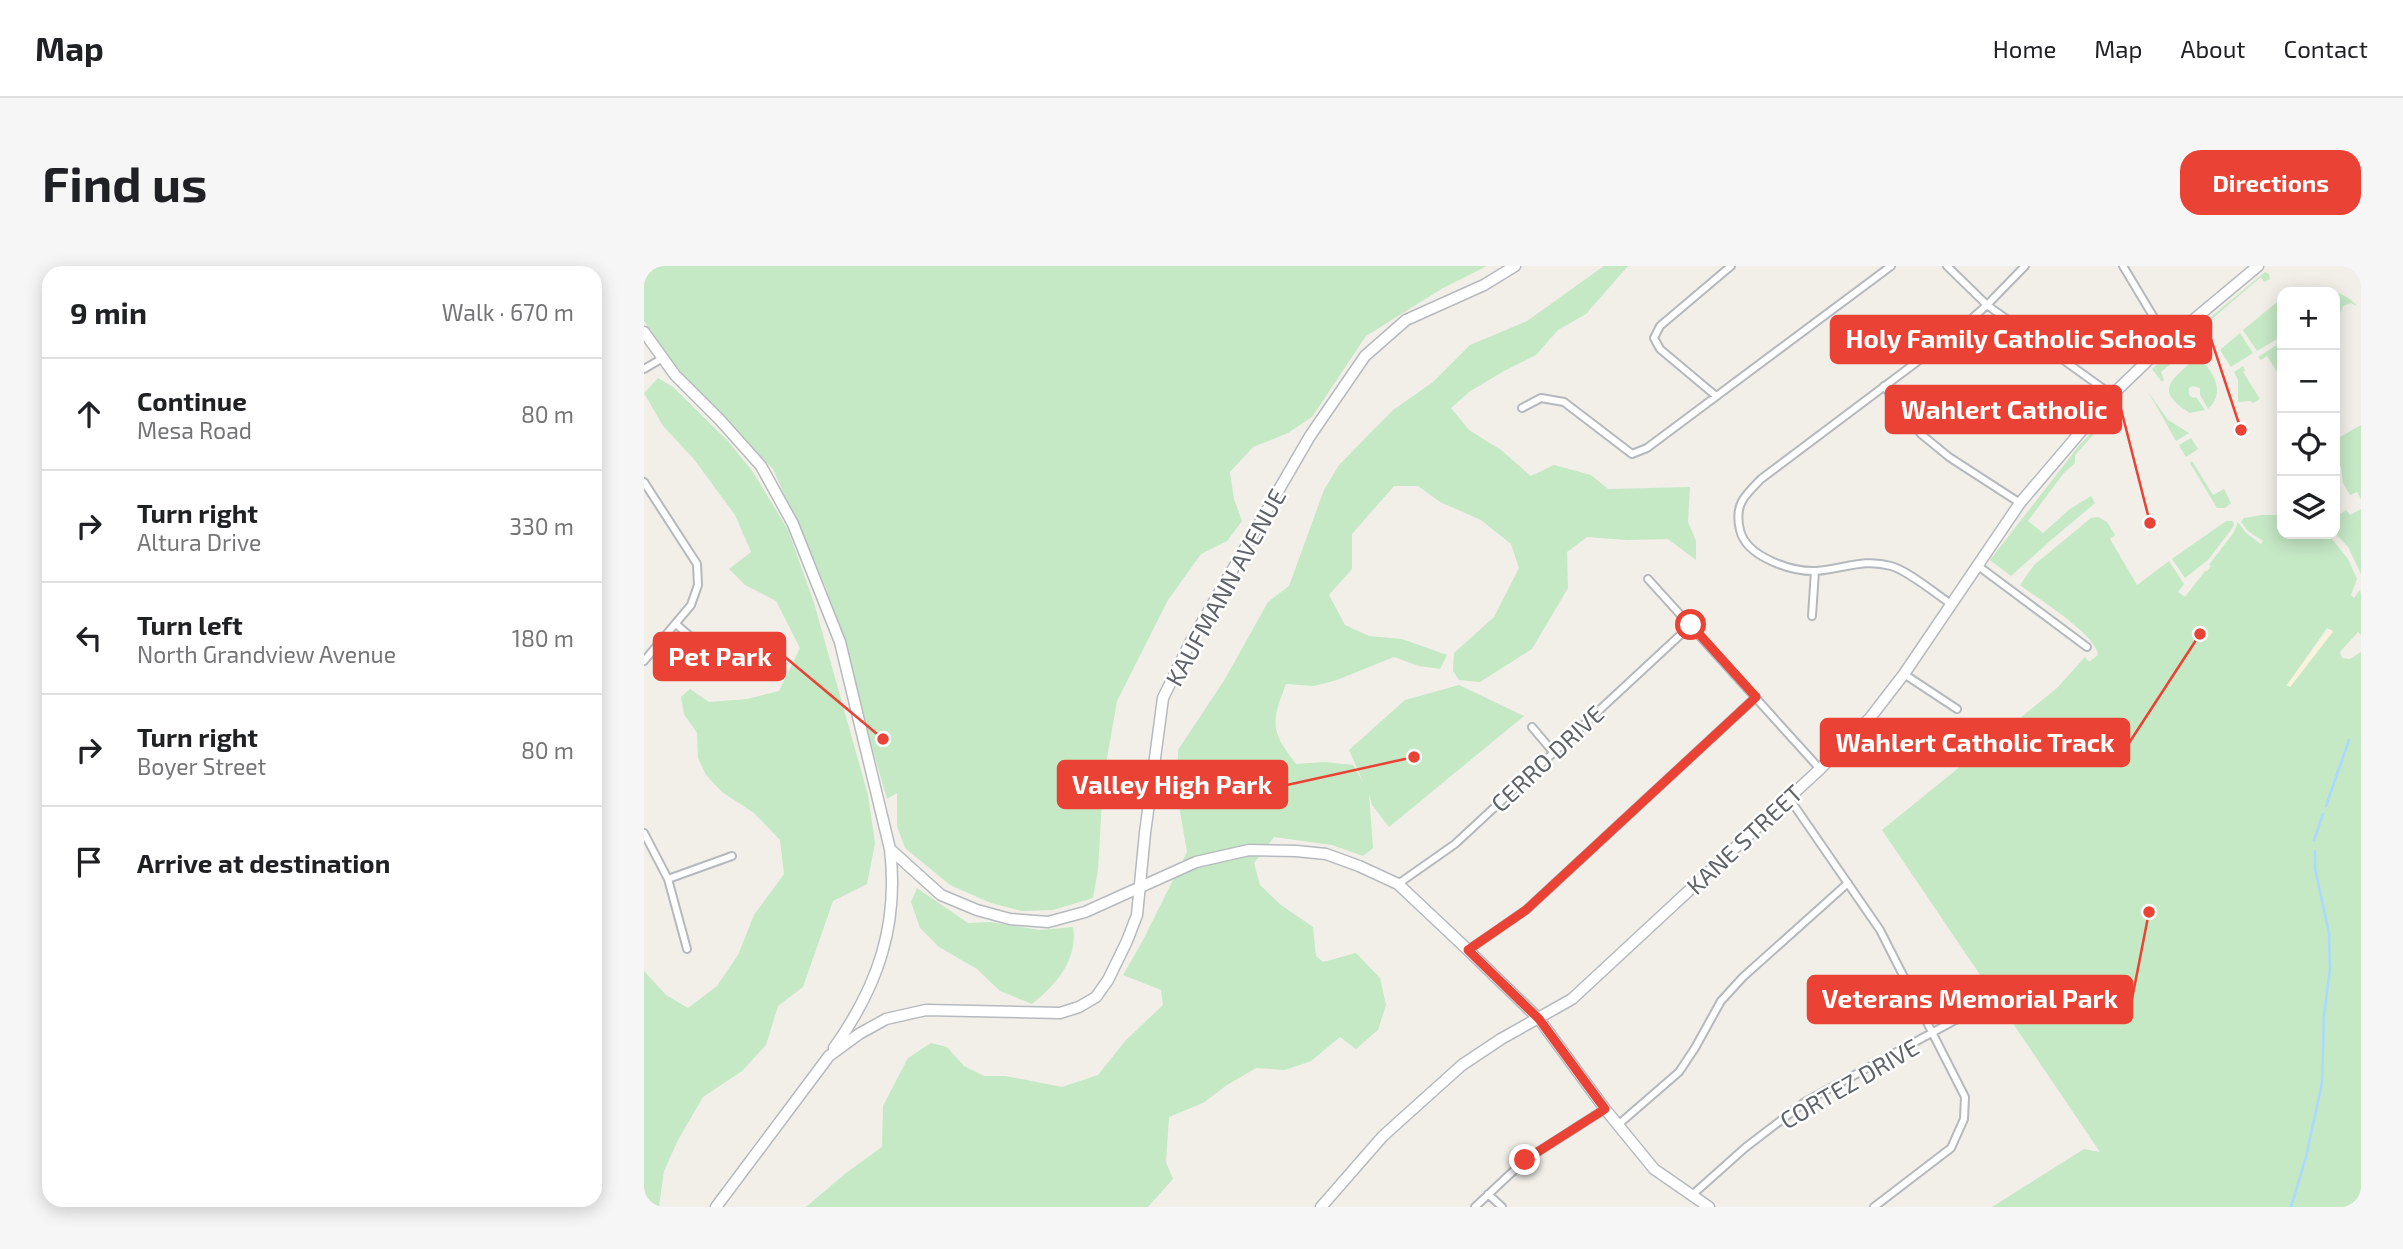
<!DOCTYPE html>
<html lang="en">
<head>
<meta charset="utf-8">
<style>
  :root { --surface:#fff; --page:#f6f6f6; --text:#202124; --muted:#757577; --line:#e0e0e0; --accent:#ea4335 }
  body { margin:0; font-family:"Exo 2",sans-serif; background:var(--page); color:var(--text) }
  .controls { position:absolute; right:21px; top:21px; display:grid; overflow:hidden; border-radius:14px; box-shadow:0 4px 18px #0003 }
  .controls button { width:63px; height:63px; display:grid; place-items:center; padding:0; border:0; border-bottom:2px solid var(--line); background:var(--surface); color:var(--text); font:35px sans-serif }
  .stop { position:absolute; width:21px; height:21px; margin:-16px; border:5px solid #ea4335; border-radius:50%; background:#fff }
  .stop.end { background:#ea4335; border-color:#fff; box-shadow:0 2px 7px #0008 }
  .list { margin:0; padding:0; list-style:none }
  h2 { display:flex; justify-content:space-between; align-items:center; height:91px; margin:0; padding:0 28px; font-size:30px }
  h2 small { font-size:23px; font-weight:400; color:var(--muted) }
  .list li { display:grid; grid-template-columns:46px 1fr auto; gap:21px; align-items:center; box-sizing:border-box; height:112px; padding:0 28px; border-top:2px solid var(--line) }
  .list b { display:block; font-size:26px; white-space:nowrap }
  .list p { margin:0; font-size:23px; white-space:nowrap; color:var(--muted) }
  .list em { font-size:23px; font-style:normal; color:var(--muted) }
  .icon { flex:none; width:38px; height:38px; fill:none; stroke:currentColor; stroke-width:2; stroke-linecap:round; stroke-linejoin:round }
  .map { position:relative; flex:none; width:1717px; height:941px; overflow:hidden; border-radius:21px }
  header { display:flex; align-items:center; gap:42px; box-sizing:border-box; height:98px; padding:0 35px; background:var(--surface); border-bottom:2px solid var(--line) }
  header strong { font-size:33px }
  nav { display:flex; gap:38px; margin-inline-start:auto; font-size:24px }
  .intro { display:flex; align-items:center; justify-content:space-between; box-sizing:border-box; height:168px; padding:0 42px }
  h1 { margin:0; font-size:49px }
  .button { padding:18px 32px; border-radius:21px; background:var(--accent); color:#fff; font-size:24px; font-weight:700 }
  main { display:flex; gap:42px; padding:0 42px }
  aside { flex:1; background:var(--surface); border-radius:21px; box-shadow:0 4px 18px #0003 }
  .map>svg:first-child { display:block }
</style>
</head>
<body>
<header>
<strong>Map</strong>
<nav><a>Home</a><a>Map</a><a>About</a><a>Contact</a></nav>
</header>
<div class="intro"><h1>Find us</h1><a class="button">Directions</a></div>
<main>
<aside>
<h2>9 min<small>Walk · 670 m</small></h2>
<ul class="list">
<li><svg class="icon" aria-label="ahead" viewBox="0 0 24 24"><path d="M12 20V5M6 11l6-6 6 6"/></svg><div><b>Continue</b><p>Mesa Road</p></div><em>80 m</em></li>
<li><svg class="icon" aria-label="right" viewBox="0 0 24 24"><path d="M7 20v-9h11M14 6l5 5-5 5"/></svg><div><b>Turn right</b><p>Altura Drive</p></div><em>330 m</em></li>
<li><svg class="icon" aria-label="left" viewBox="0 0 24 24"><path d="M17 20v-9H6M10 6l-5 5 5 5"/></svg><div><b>Turn left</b><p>North Grandview Avenue</p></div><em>180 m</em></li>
<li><svg class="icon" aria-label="right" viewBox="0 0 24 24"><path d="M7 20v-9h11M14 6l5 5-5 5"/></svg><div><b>Turn right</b><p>Boyer Street</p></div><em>80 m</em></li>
<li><svg class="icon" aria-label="arrive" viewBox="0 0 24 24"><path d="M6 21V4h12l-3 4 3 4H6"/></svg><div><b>Arrive at destination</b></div></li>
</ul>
</aside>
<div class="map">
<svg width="1717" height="941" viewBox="0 0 1717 941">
  <rect width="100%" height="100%" fill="#f1efe8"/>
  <path fill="#c5e8c5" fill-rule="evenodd" d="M0,0H843L799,22L722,70L668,151L644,167L609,181L586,206L590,233L598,255L583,275L557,288L524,334L473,435L459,515L454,604L449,632L409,644L378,645L347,637L306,619L261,582L253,560V527L243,533L183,324L129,203L35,104L0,55Z
    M960,0H984L942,48L914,64L892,89L860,105L825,126L807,142L825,164L857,184L887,210L910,199L947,209L964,223L1046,221L1044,256L1052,275V294L1024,273L983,274L943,271L923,286L924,322L888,383L836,416L815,414L809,405L810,387L850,351L875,302L867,278L837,254L796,236L774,220H750L708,268V303L685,329L701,359L725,370L758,373L803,389L796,403L775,400L750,391L693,414L670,420L642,418C627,457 626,464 652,498L681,496L709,499L719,516L705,484L761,434L815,419L880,450L745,561L728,539L725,528L729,582L719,590L688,579L630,571L610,597L616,619L637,639L669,661L672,690L679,696L712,687L736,712L742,739L734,764L712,783L696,771L667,795L641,804L612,802L583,819L559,837L525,851L522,896L529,913L504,941H162L202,907L238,881L239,840L264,792L287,777L303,781L320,800L340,810H361L418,821L454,809L482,774L519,739L517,724L479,709L497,678L543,586L533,528L534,484L581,413L624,336L645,320L680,224L695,199L749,144L789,116L826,79L883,55Z
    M1621,6L1625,8L1626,13L1620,16L1617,11L1562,58L1563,65L1558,67L1554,62L1556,60Z
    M1688,26H1689C1697,27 1708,33 1713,40L1707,37L1699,40L1695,50L1691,39V26Z
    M1638,32V70L1613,85L1599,64Z
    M1596,67L1609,87L1587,101L1576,84Z
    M1543,71H1546L1555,82L1551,83L1549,79L1517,106L1520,114L1518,116L1508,103Z
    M1636,77L1638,78V114L1623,90L1617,94L1614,91Z
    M1551,93L1558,94C1571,109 1581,127 1564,143L1556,129V122L1549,120L1545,122V129L1549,132L1552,131L1561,144L1546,147C1510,125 1526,115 1551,93Z
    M1599,100L1601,104L1599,106L1616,133L1609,137L1606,135L1594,136V114L1590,106Z
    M14,112L29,121L83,174L109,206L144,264L170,337L224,529L231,577L223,618L189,635L159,721L134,740L122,779L98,805L59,831L34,874L20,905L15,941H0V705L22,729L44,742L73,720L94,689L110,649L140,608L136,574L110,547L78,526L62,509L54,492L53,467L40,448L37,431L46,423L65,436L103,433L135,425L156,382L132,335L101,319L85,303L107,286L91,249L49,192L19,160L0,127Z
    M1505,127L1524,154L1545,167L1532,175Z
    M1466,146L1467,149L1431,189V197L1419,208L1384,255L1399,267L1426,243L1447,230L1451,237L1406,275L1367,310L1346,294L1434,181Z
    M1717,159V233L1713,226L1706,229L1699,217L1697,201L1691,192V174Z
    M1547,172L1554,183L1542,191L1535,179Z
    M1548,195L1569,229L1580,223L1587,237L1581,242H1573L1546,197Z
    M1717,243V308L1704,281L1691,267V251L1702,244L1706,249Z
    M1618,249H1638V268H1684L1704,293L1713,313L1707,329L1710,332L1716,324L1717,328V369L1714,366L1696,386L1698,392L1706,393L1717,386V941H1348L1440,883L1456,886L1238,564L1413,422L1441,391L1445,396L1454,389C1453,369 1393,332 1376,319L1390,299L1447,252L1454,251L1463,256L1471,269L1466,273L1493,319L1525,295L1540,318L1534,326L1541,331L1561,305H1563L1567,300L1565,299L1590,266L1594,256L1602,267L1617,278L1619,275L1604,265L1597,256L1600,252ZM1683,362L1689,366L1646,421L1643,419Z
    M1582,255H1589L1590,259L1587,264L1564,294L1541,312L1528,293Z
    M273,622L324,657L346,656L396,664L429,661C434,694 412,719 388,738L356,725L333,703L295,681L276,662L267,636Z"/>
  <path fill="#fbf3d9" d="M1685,363L1689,365L1646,421L1643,419Z"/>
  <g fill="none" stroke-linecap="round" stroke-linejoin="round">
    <path stroke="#aadaff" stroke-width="2.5" d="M1682,540L1705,474
      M1670,574L1679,548
      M1647,941L1662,891L1678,817L1680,750L1686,703L1685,667L1671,603V585"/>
    <g stroke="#b5b8bc" stroke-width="10">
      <path id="street" d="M1303,0L1343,39L1468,129
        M1479,0L1524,75
        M0,103L19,92
        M1240,120L1277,168L1305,191L1376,237
        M1072,130L1016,83L1010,72L1016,60L1087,0
        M878,142L897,132L920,136L988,188L1003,182L1247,0
        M0,216L53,298L54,319L47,339L0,395
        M1333,299L1443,381
        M1004,313L1176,503
        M1307,338C1292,328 1263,304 1247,300C1219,292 1200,303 1172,305C1148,306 1102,291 1096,264C1090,239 1100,230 1117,213L1314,65L1343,39L1381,0
        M1168,350L1171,305
        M32,358C62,385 63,383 101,374
        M1260,408L1313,443
        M888,461L910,487
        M1145,532L1236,664L1321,831L1320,853L1307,882L1230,941
        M0,567L24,613L43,683
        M24,613L88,590
        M754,618L811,578L1047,359
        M824,684L882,644L1112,431
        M975,858L1035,806L1051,782L1077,735L1099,711L1204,617
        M844,928L858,941
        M1047,930L1102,881L1161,836L1337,740
        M831,941L881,894L961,843"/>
    </g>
    <g stroke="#b6babf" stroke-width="13">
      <path id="secondary" d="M0,66L31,109L76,154L117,200L149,258L196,376L246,583C255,659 234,720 190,782
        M246,583L297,629L333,644L366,653L404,656L441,646L552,596L605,584L652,585L682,588L715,600L754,618L824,684L895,753L961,843L1010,903L1065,941
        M72,941L185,790L215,768L242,753L282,744L416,747L435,741L452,731L464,714L483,675L493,649L501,567L519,432L545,379L666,170L721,90L762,54L840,19L871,0
        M677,941L739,870L818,799L857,773L928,733L1176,503L1226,452L1260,408L1376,237L1468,129L1524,75L1614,0"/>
    </g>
    <use href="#street" stroke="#fff" stroke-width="6"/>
    <use href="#secondary" stroke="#fff" stroke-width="10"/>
  </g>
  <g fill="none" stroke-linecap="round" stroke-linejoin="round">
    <path stroke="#ea4335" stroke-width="9" d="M881,894L961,843L895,753L824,684L882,644L1112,431L1047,359"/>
  </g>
  <g text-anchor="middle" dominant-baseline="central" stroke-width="5" stroke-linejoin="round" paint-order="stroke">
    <g font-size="24" fill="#5f6368" stroke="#fff">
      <text transform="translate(581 321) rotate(-61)">KAUFMANN AVENUE</text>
      <text transform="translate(903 492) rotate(-43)">CERRO DRIVE</text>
      <text transform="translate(1100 573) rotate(-43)">KANE STREET</text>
      <text transform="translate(1205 817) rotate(-30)">CORTEZ DRIVE</text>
    </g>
  </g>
  <path fill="none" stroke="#ea4335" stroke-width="2.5" d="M1597 164L1567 73M1506 257L1477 143M239 473L141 391M1556 368L1485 477M770 491L643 519M1505 646L1488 733"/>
  <g fill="#ea4335" stroke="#fff" stroke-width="2.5">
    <circle cx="1597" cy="164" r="7"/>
    <circle cx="1506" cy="257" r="7"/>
    <circle cx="239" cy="473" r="7"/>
    <circle cx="1556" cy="368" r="7"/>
    <circle cx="770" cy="491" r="7"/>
    <circle cx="1505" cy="646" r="7"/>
  </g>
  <g fill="#ea4335" stroke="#ea4335" stroke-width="2.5">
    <rect x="1187" y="50" width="380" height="47" rx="7"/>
    <rect x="1242" y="120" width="235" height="47" rx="7"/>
    <rect x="10" y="367" width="131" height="47" rx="7"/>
    <rect x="1177" y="453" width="308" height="47" rx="7"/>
    <rect x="414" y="495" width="229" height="47" rx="7"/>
    <rect x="1164" y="710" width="324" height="47" rx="7"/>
  </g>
  <g font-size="26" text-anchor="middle" font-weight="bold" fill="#fff">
    <text x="1377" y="82">Holy Family Catholic Schools</text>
    <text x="1360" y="153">Wahlert Catholic</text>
    <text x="76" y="400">Pet Park</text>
    <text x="1331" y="486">Wahlert Catholic Track</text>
    <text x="528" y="528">Valley High Park</text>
    <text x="1326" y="742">Veterans Memorial Park</text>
  </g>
</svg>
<div class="controls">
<button>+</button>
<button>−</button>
<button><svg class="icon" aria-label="locate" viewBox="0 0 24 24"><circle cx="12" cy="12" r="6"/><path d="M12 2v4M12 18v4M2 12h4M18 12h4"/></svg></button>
<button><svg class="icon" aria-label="layers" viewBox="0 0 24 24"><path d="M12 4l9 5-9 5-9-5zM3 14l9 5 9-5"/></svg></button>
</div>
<div class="stop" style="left:1047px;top:359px"></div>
<div class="stop end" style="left:881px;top:894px"></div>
</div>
</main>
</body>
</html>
